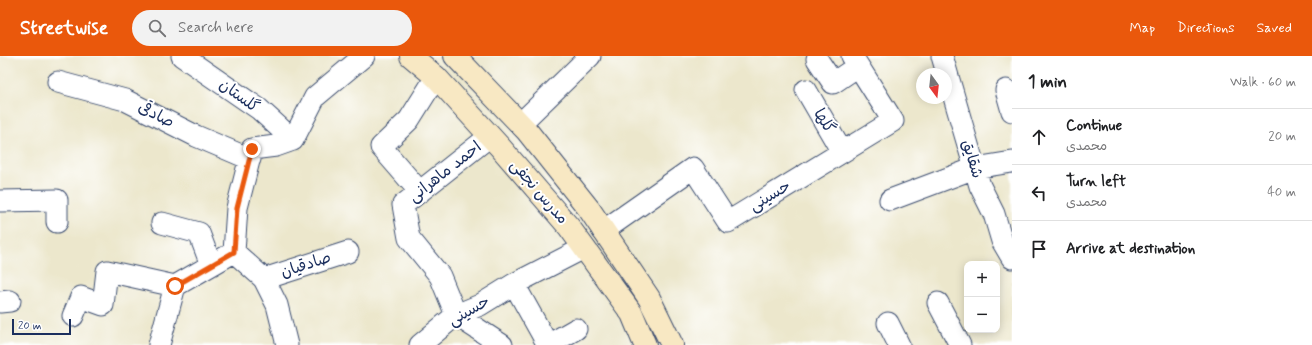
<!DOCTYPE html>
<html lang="en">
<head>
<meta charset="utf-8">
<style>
  :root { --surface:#fff; --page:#f2f2f2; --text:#202124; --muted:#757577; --line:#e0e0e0; --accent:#ea580c }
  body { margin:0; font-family:Mynerve,"Playpen Sans Arabic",sans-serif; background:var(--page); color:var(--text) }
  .controls { position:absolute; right:12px; bottom:12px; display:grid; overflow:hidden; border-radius:8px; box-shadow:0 2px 10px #0003 }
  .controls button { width:36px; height:36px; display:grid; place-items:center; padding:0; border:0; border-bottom:1px solid var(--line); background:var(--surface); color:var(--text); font:20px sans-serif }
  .compass { position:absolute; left:916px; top:12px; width:36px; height:36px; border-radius:50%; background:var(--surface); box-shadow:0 2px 10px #0003; rotate:165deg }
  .scale { position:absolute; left:12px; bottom:10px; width:59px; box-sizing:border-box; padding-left:4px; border:2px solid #1b2f5e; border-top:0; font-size:11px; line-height:14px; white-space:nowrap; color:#1b2f5e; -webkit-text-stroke:3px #fff; paint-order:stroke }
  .stop { position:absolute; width:12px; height:12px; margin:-9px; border:3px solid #ea580c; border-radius:50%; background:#fff }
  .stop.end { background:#ea580c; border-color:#fff; box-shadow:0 1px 4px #0008 }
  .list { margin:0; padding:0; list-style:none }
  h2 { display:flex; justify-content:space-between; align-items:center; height:52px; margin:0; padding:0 16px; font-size:17px }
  h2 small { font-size:13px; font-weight:400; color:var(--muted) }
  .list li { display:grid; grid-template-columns:26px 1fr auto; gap:12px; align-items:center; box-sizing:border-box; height:56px; padding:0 16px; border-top:1px solid var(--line) }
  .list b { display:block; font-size:15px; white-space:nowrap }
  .list p { margin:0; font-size:13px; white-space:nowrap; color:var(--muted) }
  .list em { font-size:13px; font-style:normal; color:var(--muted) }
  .icon { flex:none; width:22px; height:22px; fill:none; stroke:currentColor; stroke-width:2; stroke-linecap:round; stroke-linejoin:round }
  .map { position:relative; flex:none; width:1012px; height:289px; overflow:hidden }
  header { display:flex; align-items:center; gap:24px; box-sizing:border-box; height:56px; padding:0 20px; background:var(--accent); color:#fff }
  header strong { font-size:19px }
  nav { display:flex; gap:22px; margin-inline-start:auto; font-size:14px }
  .search { width:280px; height:36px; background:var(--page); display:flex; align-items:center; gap:10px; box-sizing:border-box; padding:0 14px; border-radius:22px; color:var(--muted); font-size:15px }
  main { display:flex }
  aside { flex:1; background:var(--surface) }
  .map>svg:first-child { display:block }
</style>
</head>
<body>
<header>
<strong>Streetwise</strong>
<div class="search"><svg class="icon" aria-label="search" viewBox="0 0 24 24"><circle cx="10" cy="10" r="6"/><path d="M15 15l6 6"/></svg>Search here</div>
<nav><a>Map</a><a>Directions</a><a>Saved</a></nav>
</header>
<main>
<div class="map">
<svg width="1012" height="289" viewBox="0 0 1012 289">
  <rect width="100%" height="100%" fill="#fff"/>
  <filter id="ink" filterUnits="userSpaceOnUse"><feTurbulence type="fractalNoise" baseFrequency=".025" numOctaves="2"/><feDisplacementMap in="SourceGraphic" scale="8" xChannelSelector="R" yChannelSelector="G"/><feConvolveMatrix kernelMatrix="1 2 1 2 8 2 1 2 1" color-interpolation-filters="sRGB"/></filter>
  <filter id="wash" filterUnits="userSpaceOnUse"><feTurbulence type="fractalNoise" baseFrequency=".012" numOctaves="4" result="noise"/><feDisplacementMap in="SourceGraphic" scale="16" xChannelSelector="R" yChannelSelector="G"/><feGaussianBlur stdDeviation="0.9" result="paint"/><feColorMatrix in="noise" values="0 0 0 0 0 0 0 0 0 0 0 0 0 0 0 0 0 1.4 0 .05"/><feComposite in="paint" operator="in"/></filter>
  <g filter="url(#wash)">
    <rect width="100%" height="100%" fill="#ece7cc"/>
  </g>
  <g filter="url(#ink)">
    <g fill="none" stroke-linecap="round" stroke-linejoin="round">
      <g stroke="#3a4b6e" stroke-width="23">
        <path id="minor" d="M182,0L259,53L293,84
          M942,0L980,130L994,158L1002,185L1012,202
          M817,3L833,27L858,10
          M58,26L125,44L196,80L250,103
          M806,34L842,96
          M1006,34L1012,55
          M520,68L590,0
          M490,80L403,149L409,182L440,220L456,259L502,289
          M420,136L381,91L409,64L436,21
          M890,144L975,112L1012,106
          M0,145L57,144V166
          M162,167L199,177L211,209
          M603,175L693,112L728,166L893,65L852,0
          M234,196L264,223L277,249L287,289
          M264,223L348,196
          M514,228L548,289
          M0,246L10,245
          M938,247L960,289
          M73,260L81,241L103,249L107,215L175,230
          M888,267L899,289
          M159,289L175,230L234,196L237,152L252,93L276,90L293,84L315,41L364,0
          M420,289L456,259L480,249L514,228L584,192
          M548,289L576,273"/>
      </g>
      <g stroke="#3a4b6e" stroke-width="24">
        <path id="secondary" d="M411,0L436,21L500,91L569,171L632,258L645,289
          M455,0L527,75L589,153L649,242L672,289"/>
      </g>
      <use href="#minor" stroke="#fff" stroke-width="21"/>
      <use href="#secondary" stroke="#f8e8c3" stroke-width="22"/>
    </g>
  </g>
  <g fill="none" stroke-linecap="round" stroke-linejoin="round" filter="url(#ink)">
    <path stroke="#ea580c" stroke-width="5" d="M175,230L234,196L237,152L252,93"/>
  </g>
  <g text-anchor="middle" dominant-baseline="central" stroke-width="4" stroke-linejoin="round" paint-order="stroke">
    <g font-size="16" fill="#1b2f5e" stroke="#fff">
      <text transform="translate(239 40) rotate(36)">گلستان</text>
      <text transform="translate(156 59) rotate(27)">صادقی</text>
      <text transform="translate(824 65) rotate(59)">گلها</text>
      <text transform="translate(972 103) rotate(73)">شقایق</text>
      <text transform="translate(445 116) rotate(-38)">احمد ماهرانی</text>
      <text transform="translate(539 136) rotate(49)">مدرس نجفی</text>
      <text transform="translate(770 140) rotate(-31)">حسینی</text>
      <text transform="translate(306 209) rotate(-18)">صادقیان</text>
      <text transform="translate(469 255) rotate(-30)">حسینی</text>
    </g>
  </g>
</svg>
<div class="controls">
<button>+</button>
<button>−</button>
</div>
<svg class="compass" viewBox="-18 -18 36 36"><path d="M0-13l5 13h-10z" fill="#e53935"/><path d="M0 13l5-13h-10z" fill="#757577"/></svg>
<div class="scale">20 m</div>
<div class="stop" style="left:175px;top:230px"></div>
<div class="stop end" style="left:252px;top:93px"></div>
</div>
<aside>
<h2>1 min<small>Walk · 60 m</small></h2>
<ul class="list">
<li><svg class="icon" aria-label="ahead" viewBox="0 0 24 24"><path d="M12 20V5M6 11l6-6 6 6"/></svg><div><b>Continue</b><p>محمدی</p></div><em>20 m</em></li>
<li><svg class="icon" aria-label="left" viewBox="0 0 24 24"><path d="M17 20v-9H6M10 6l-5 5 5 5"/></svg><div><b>Turn left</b><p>محمدی</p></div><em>40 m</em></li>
<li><svg class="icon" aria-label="arrive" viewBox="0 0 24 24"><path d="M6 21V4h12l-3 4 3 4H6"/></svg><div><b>Arrive at destination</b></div></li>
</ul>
</aside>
</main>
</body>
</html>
